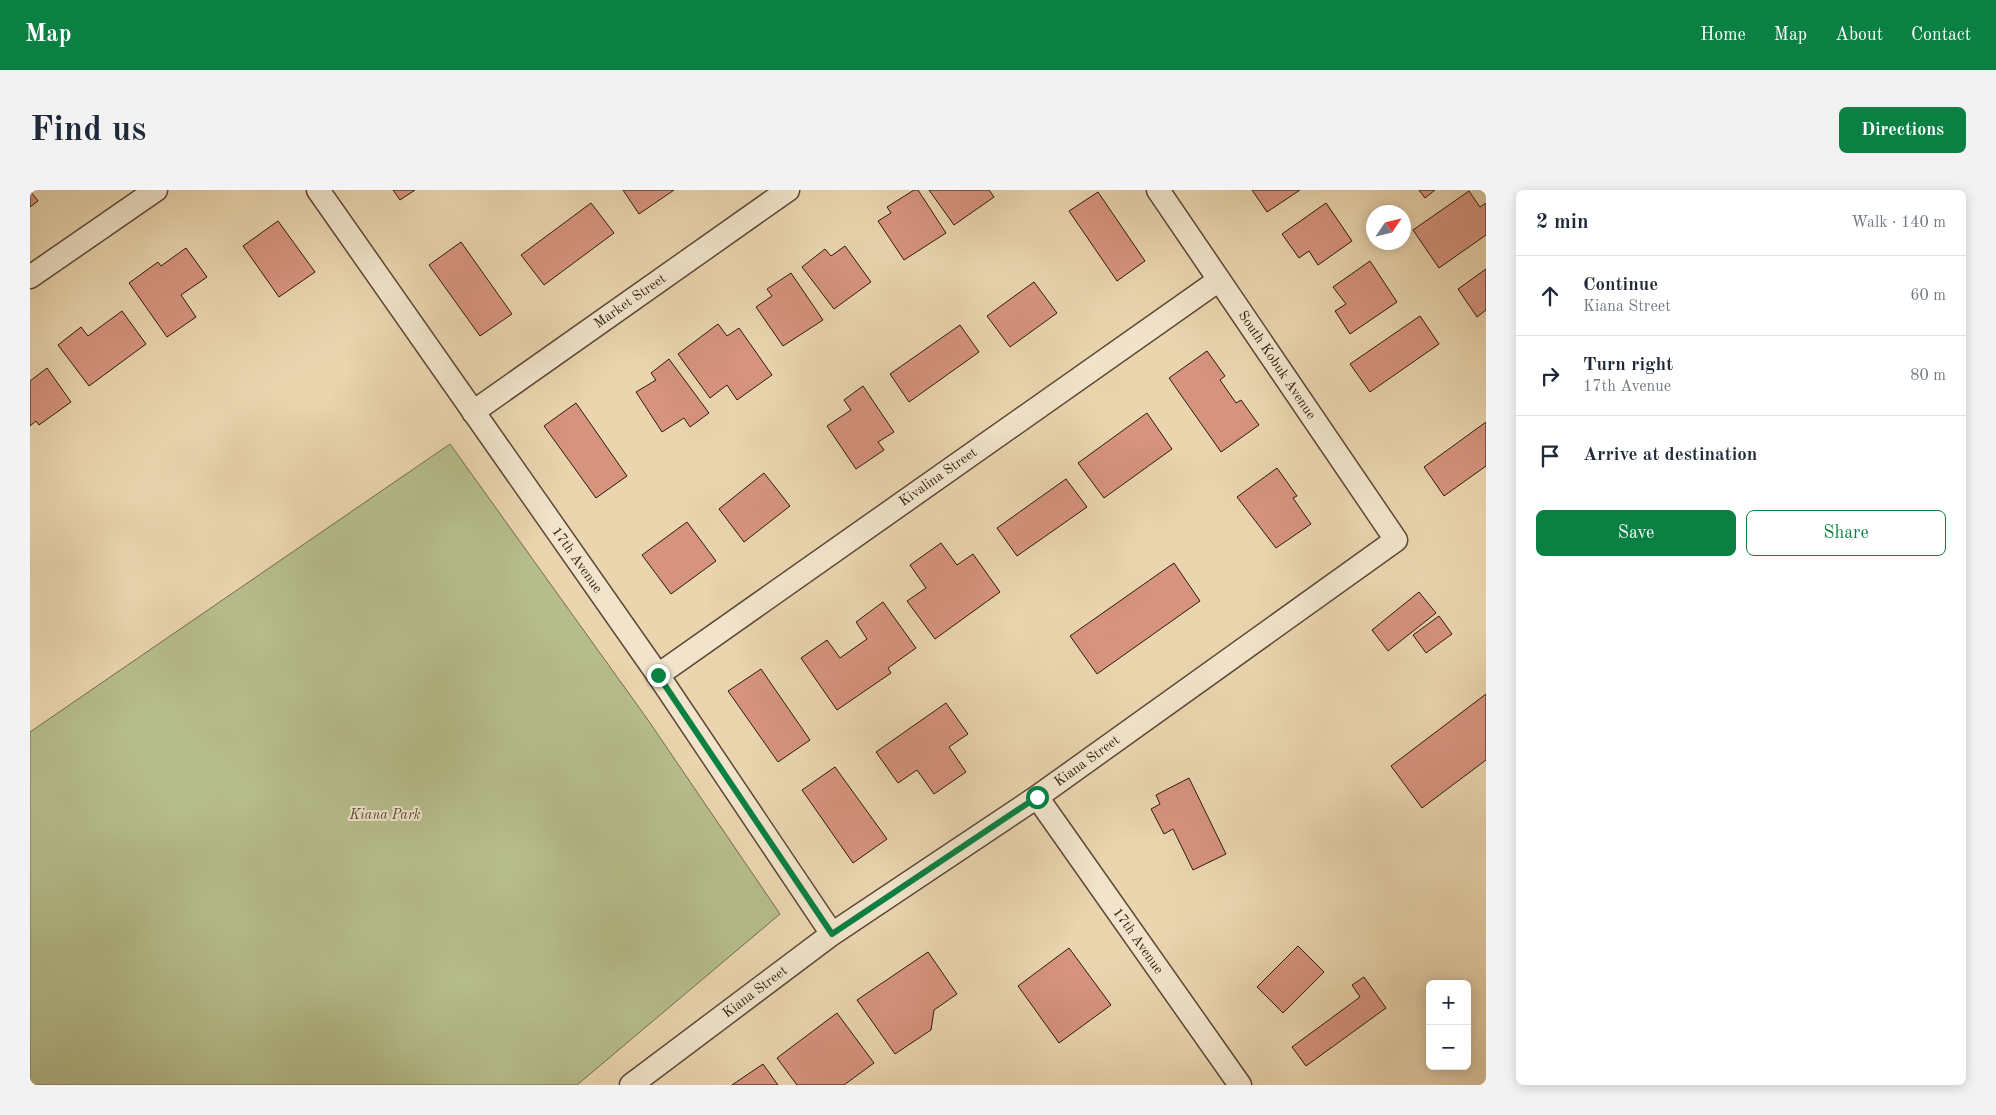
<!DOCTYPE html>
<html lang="en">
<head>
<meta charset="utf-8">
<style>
  :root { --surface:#fff; --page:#f2f2f3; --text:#1f2937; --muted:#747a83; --line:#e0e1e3; --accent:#0b8043 }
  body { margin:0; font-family:"Old Standard TT",serif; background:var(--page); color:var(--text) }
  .controls { position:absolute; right:15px; bottom:15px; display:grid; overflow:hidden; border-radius:8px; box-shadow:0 2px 12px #0003 }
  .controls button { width:45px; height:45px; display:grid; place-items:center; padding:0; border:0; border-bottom:1px solid var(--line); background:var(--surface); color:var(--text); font:25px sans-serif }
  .compass { position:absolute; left:1336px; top:15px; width:45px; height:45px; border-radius:50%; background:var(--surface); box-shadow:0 2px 12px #0003; rotate:55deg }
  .stop { position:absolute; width:15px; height:15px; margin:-11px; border:4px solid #0b8043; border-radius:50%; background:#fff }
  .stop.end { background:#0b8043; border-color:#fff; box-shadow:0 1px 5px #0008 }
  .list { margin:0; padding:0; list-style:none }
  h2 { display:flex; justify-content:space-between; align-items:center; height:65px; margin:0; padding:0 20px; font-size:21px }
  h2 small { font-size:16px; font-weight:400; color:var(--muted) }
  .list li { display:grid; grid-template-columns:32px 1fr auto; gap:15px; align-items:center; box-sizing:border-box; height:80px; padding:0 20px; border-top:1px solid var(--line) }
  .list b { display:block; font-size:19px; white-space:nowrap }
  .list p { margin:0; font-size:16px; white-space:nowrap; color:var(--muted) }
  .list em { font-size:16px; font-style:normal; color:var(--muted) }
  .actions { display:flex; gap:10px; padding:15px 20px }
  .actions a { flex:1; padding:11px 0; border:1px solid var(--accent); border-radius:8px; text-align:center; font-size:18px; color:var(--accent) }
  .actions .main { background:var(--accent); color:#fff }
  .icon { flex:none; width:28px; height:28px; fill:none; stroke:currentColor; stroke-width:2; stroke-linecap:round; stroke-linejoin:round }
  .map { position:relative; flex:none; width:1456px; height:895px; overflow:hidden; border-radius:8px }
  header { display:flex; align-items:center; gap:30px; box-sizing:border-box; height:70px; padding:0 25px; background:var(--accent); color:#fff }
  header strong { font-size:24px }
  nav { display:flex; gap:28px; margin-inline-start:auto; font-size:18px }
  .intro { display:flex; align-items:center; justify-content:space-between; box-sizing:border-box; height:120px; padding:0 30px }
  h1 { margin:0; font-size:35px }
  .button { padding:12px 22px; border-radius:8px; background:var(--accent); color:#fff; font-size:18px; font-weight:700 }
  main { display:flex; gap:30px; padding:0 30px }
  aside { flex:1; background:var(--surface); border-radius:8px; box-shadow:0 2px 12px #0003 }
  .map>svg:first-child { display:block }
</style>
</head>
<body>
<header>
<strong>Map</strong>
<nav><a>Home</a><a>Map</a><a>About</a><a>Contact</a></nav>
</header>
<div class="intro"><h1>Find us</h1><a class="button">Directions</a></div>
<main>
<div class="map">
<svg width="1456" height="895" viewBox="0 0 1456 895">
  <rect width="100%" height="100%" fill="#ead5af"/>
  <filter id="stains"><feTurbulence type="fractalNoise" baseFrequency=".004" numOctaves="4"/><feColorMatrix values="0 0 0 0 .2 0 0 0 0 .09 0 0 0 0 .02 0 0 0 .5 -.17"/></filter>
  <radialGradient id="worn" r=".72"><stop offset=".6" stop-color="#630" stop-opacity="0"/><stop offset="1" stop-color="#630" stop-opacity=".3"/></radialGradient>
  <path fill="#b6bd8c" stroke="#726b4d" d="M420,254L618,530L750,724L547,895H0V542Z"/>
  <path fill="#d6937e" stroke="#2d190e" d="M363,0H385L370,10Z
    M593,0H644L609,24Z
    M884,0H888L916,43L874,70L848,31L861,23L857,17Z
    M899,0H959L964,7L924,35Z
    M1222,0H1270L1237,22Z
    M1389,0H1405L1395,8Z
    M0,1L8,11L0,17Z
    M1439,1L1450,17L1456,13V45L1409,78L1383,40Z
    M1068,2L1115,71L1087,91L1039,21Z
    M561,13L584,43L514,95L491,65Z
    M1296,13L1322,51L1288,75L1279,61L1269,68L1252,44Z
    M248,31L285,82L249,107L213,56Z
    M431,52L482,124L450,146L399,75Z
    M815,56L841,92L804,119L772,77L795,59L801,66Z
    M156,58L177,87L151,105L166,127L137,147L99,93L128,72L131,76Z
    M1340,71L1367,112L1320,144L1305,121L1316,114L1303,97Z
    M1456,79V120L1447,127L1428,99Z
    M761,83L793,130L753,156L726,117L742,106L737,99Z
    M1004,92L1027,123L980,157L957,126Z
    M92,121L116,154L59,196L28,155L51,137L58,146Z
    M1390,126L1409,154L1340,202L1320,174Z
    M688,134L697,146L709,138L742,185L707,210L697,195L680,208L648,164Z
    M930,135L949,162L879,212L860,184Z
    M1177,161L1195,186L1190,190L1206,213L1211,210L1229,235L1191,262L1139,188Z
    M639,169L679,223L660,237L654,228L632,242L606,202L626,190L621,183Z
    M17,178L41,212L9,235L6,231L0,236V191Z
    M833,196L864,242L848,252L854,260L826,279L797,236L821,220L814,210Z
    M546,213L597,286L566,308L514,236Z
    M1117,223L1142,259L1074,308L1048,273Z
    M1456,232V276L1414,306L1394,277Z
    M1247,278L1267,306L1263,308L1281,334L1246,358L1207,307Z
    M734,283L760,316L714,352L689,319Z
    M1036,289L1057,317L987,366L967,338Z
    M657,332L686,371L641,404L612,365Z
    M911,353L927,375L943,364L970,402L905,449L877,411L896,398L880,375Z
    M1144,373L1170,411L1067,484L1040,446Z
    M1389,402L1406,423L1358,461L1342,440Z
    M853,412L886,458L858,478L861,483L807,520L771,468L797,450L810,468L837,449L826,432Z
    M1409,426L1422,444L1396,463L1383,445Z
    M731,479L780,550L748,572L698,501Z
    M1456,504V570L1392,618L1361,576Z
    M916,513L938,544L919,557L936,582L904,604L887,580L868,593L846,562Z
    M805,577L857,649L823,673L772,600Z
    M1159,588L1196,664L1163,680L1143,639L1134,644L1121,619L1130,614L1126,605Z
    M1268,756L1294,782L1253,823L1227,797Z
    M1039,758L1081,815L1029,853L988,796Z
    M898,762L927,804L904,820L901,840L865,864L827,810Z
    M1334,787L1356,818L1276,876L1262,857L1330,807L1322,795Z
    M807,823L844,873L814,895H767L747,868Z
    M733,874L748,895H702Z"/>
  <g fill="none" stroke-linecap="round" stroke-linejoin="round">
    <g stroke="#5c4836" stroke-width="25">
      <path id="minor" d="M288,0L628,485L802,744
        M0,87L126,0
        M443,222L758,0
        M628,485L1189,90
        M1007,607L1210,895
        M601,895L802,744L1007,607L1366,350L1128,0"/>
    </g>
    <use href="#minor" stroke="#f1e4cb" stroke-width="22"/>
  </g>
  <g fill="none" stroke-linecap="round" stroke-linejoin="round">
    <path stroke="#0b8043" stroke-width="6" d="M628,485L802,744L1007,607"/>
  </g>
  <g text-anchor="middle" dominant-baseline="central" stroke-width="4" stroke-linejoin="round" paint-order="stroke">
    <g font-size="14" fill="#2d190e" stroke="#f1e4cb">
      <text transform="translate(600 111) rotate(-35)">Market Street</text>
      <text transform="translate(1247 175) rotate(56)">South Kobuk Avenue</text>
      <text transform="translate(908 287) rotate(-35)">Kivalina Street</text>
      <text transform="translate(547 370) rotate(55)">17th Avenue</text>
      <text transform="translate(1057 571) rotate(-36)">Kiana Street</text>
      <text transform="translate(1108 751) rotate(55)">17th Avenue</text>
      <text transform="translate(725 802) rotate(-37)">Kiana Street</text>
    </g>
    <g font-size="14" font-style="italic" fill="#564a34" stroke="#f1e4cb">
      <text x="355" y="625">Kiana Park</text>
    </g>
  </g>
  <rect width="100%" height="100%" filter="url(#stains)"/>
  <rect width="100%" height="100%" fill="url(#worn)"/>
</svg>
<div class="controls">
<button>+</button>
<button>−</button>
</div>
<svg class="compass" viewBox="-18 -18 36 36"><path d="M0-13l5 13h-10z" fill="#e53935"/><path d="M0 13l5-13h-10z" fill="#747a83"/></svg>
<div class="stop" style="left:1007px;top:607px"></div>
<div class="stop end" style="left:628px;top:485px"></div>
</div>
<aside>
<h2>2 min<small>Walk · 140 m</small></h2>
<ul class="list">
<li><svg class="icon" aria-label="ahead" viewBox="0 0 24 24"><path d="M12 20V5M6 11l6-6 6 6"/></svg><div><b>Continue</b><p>Kiana Street</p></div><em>60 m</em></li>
<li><svg class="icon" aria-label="right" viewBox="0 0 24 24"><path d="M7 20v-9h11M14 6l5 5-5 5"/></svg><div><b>Turn right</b><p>17th Avenue</p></div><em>80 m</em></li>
<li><svg class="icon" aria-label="arrive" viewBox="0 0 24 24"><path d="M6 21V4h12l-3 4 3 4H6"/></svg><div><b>Arrive at destination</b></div></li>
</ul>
<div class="actions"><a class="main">Save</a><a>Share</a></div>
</aside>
</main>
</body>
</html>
